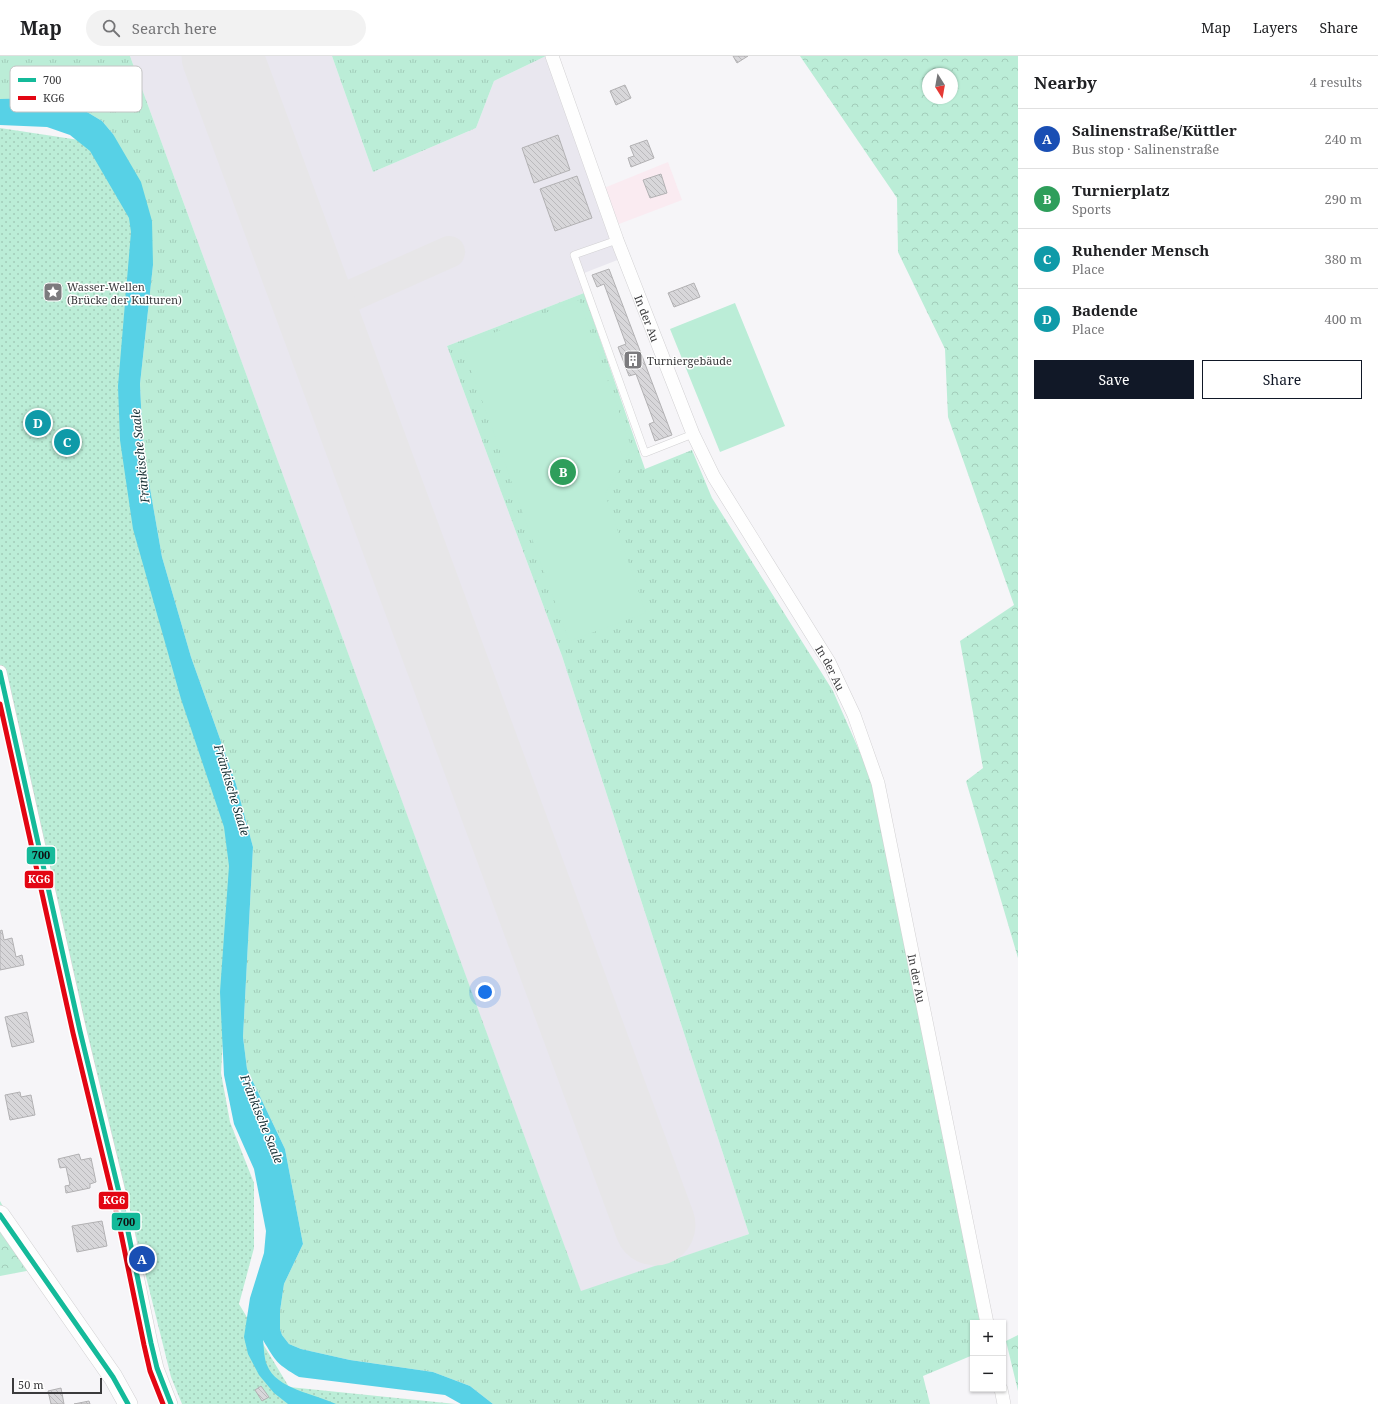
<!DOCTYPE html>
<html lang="en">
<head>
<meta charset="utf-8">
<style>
  :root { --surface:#fff; --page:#f2f2f2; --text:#202124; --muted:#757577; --line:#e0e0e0; --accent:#111827 }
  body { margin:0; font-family:"Noto Serif",serif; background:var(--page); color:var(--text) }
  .controls { position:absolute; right:12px; bottom:12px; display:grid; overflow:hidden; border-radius:0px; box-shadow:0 1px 3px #0004 }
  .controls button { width:36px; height:36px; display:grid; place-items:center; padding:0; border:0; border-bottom:1px solid var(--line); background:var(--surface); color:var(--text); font:20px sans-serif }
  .compass { position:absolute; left:922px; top:12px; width:36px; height:36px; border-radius:50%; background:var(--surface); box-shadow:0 1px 3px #0004; rotate:169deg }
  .scale { position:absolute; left:12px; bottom:10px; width:90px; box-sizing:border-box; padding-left:4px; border:2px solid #3a3a3c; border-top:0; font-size:11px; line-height:14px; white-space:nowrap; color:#3a3a3c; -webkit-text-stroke:3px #fff; paint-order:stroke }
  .you { position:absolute; left:485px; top:936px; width:14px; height:14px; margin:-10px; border:3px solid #fff; border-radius:50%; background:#1a73e8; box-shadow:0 0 0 6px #1a73e833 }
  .badge { display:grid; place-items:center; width:26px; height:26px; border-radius:50%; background:var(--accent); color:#fff; font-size:13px; font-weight:700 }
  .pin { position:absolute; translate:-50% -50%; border:2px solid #fff; box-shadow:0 1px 4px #0006 }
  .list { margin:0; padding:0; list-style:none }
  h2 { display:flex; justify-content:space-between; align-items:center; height:52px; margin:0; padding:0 16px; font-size:17px }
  h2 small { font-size:13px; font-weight:400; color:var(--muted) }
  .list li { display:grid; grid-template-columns:26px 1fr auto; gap:12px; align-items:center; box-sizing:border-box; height:60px; padding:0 16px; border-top:1px solid var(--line) }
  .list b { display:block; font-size:15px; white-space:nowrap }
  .list p { margin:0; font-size:13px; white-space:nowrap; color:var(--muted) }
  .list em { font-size:13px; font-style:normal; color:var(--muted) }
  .actions { display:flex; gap:8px; padding:12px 16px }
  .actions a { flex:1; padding:9px 0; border:1px solid var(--accent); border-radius:0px; text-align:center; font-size:14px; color:var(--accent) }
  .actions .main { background:var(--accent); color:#fff }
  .icon { flex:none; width:22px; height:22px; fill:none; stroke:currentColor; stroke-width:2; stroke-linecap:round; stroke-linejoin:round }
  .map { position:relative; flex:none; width:1018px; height:1348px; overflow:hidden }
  header { display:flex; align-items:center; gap:24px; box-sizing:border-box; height:56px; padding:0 20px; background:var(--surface); border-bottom:1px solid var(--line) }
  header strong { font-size:19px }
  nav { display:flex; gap:22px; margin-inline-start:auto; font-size:14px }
  .search { width:280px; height:36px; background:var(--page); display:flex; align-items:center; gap:10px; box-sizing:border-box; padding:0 14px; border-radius:22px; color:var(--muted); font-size:15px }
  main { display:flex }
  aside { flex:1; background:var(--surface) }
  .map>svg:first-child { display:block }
</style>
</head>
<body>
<header>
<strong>Map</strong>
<div class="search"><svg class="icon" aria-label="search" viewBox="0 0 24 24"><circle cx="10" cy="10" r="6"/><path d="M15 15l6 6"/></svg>Search here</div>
<nav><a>Map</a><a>Layers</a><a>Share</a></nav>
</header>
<main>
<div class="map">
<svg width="1018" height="1348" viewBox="0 0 1018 1348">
  <defs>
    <pattern id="grass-tufts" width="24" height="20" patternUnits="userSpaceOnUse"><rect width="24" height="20" fill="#bbedd7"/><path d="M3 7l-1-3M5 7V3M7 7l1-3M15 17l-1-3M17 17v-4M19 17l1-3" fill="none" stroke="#a2ccb9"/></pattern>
    <pattern id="forest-crowns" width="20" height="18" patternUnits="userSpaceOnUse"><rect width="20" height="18" fill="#bbedd7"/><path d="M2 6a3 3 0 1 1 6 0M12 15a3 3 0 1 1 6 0" fill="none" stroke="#a2ccb9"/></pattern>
    <pattern id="park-dots" width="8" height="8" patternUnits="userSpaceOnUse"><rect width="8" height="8" fill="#bbedd7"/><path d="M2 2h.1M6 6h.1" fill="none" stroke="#a2ccb9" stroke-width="1.8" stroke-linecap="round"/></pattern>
    <pattern id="building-back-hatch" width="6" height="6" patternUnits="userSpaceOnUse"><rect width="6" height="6" fill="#d8d7da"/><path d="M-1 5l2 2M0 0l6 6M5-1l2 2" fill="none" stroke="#bab9bc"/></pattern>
  </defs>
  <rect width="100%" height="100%" fill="#f6f5f8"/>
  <path fill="#faebf1" d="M668,106L682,144L619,168L604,132Z"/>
  <path fill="#e9e7ef" d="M130,0H332L373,116L476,72L494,25L546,0L620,203L579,219L584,237L447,290L562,600L749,1178L581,1236Z"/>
  <path fill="url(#grass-tufts)" d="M0,0H130L581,1235L749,1178L562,600L447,290L584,237L645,413L692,394L712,442L833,635L870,719L981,1267H973V1299L923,1320L930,1348H493L470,1330L433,1316L350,1304L301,1293L289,1288L282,1279L280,1273V1255L284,1228L303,1188L285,1093L247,1013L243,981L253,791L236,728L191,601L162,501L143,392L140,328L153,209L113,78L102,65L72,47L0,43Z
    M332,0H546L494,25L476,72L373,116Z"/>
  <path fill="url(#forest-crowns)" fill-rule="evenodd" d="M800,0H1018V902L966,725L983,712L960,585L1014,549L948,361L945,293L898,196L897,142ZM928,18H952V42H928Z
    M0,1145L37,1213L0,1220Z
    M1018,1279V1335L1006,1285Z"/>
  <path fill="url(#park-dots)" d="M0,72L99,87L134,157L128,391L235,780L221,1017L230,1066L254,1127V1192L239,1248L289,1331L456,1348H182L171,1321L45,814L0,663Z"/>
  <path fill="#bbedd7" d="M579,244L632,393L605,438L646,557L569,585L462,289Z
    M735,247L785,370L720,396L670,273Z"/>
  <path fill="#57d1e6" d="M42,42L72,47L102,65L113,78L141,126L152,165L153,209L140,328L143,392L162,501L191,601L236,728L253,791L243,981L247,1013L285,1093L303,1188L284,1228L280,1255V1273L282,1279L289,1288L301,1293L350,1304L433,1316L470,1330L493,1348H461L445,1339L299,1321C277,1308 276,1306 263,1284C264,1291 264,1303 267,1309C276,1333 315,1338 336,1348H288L274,1337L259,1319L248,1298L244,1281L250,1242L264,1197L266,1175L254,1113L234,1068L224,1019L220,936L229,810L224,771L181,643L133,473L120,384L118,330L131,176L129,162L90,95L70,79L47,71L0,69V43Z"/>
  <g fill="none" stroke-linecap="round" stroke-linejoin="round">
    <path stroke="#e7e6e8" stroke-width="32" d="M317,255L449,196"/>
    <path stroke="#e7e6e8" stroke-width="81" d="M222,0L655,1169"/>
  </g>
  <path fill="url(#building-back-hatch)" stroke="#b2b1b3" d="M733,0H748L737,7Z
    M625,29L631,42L616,49L610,35Z
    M558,79L570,114L534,127L522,92Z
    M647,84L654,102L631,111L628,102L634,100L630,90Z
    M661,118L667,137L650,142L643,124Z
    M577,120L592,162L555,175L540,133Z
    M609,213L672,379L655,385L649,368L654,366L636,318L629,320L618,291L626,288L604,228L597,231L592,219Z
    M694,227L700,241L674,251L668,237Z
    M2,874L4,884L12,882L16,901L22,899L24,909L0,914V875Z
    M27,956L34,986L12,991L5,961Z
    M20,1036L21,1041L31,1039L35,1059L10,1064L5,1039Z
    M79,1098L81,1104L91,1102L96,1126L90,1128V1132L66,1137L65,1130L70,1129L66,1111L60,1112L58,1103Z
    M102,1165L107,1190L77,1196L72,1170Z
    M261,1330L269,1341L262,1345L255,1334Z
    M61,1332L64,1348H51L48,1335Z
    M89,1345L90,1348H74Z"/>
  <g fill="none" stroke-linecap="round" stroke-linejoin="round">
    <g stroke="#d2d1d3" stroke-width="8">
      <path id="lane" d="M617,184L574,199L645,397L693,378"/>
    </g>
    <g stroke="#d2d1d3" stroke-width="14">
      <g id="street">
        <path id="s1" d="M552,0L617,184L693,378L714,421L829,606L854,659L878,727L987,1267"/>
        <path d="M0,616L80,975L125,1161L151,1287L157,1312L171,1348"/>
        <path d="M1001,1333L1004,1348"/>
      </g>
    </g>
    <g stroke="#d2d1d3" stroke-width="20">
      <path id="secondary" d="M0,1159L113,1321L128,1348"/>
    </g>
    <use href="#lane" stroke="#fefefe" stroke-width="7"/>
    <use href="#street" stroke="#fefefe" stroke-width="13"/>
    <use href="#secondary" stroke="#fefefe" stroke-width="19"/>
    <g stroke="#fff" stroke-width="8">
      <path id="bus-1" d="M0,616L80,975L125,1161L151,1287L157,1312L171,1348
        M0,1159L113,1321L128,1348"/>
    </g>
    <g stroke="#fff" stroke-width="8">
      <path id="bus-2" d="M0,648L73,977L118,1163L144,1289L150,1315L163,1348"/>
    </g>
    <use href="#bus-1" stroke="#14ba9a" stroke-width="5"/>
    <use href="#bus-2" stroke="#e30613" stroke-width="5"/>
  </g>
  <defs>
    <g id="sight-square" transform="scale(1)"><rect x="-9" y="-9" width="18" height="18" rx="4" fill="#7c7b7e" stroke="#fff"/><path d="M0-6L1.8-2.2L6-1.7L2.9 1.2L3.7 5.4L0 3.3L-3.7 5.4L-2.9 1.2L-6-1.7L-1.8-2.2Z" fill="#fff"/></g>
    <g id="building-square" transform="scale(1)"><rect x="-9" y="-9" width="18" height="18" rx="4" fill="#7c7b7e" stroke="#fff"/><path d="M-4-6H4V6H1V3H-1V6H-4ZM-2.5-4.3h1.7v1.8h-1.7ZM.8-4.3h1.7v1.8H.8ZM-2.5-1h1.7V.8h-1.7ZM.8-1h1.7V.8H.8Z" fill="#fff"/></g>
  </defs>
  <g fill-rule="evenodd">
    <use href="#sight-square" x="53" y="236"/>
    <use href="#building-square" x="633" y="304"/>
  </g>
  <g text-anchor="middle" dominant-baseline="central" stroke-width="3" stroke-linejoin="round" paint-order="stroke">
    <g font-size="11" fill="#3a3a3c" stroke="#fff" text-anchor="start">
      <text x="67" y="230">Wasser-Wellen<tspan x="67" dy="13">(Brücke der Kulturen)</tspan></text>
      <text x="647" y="304">Turniergebäude</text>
    </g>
    <g font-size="11" fill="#3a3a3c" stroke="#fff">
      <text stroke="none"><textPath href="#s1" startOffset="279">In der Au</textPath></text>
      <text stroke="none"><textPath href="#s1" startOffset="675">In der Au</textPath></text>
      <text stroke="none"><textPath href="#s1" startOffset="999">In der Au</textPath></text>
    </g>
    <g font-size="12" font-style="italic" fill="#162f34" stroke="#fff">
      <text transform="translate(140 400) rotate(-96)">Fränkische Saale</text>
      <text transform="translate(232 734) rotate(73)">Fränkische Saale</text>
      <text transform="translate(262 1063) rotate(68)">Fränkische Saale</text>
    </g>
  </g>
  <rect x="10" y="10" width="132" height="46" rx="6" fill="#fff" stroke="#c4c4c4" stroke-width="1"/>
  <rect x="18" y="22" width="18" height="4" fill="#14ba9a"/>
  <rect x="18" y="40" width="18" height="4" fill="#e30613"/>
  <g font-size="11" fill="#3a3a3c">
    <text x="43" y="28">700</text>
    <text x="43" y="46">KG6</text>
  </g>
  <g stroke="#fff" stroke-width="1.5">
    <rect x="26" y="790" width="30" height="19" rx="4" fill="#14ba9a"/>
    <rect x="24" y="814" width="30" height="19" rx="4" fill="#e30613"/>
    <rect x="98" y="1135" width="31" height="19" rx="4" fill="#e30613"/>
    <rect x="111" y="1156" width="30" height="19" rx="4" fill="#14ba9a"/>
  </g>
  <g font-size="11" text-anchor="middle" font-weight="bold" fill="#fff">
    <text x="39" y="827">KG6</text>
    <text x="114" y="1148">KG6</text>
  </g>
  <g font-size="11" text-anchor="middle" font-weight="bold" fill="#111">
    <text x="41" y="803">700</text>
    <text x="126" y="1170">700</text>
  </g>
</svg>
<div class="controls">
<button>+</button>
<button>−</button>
</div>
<svg class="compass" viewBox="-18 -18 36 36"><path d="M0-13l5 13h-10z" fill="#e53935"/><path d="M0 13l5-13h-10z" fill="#757577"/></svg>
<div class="scale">50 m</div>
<div class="you"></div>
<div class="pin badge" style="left:142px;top:1203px;background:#1a4fb4">A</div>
<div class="pin badge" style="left:563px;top:416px;background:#2e9e5b">B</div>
<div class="pin badge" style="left:67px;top:386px;background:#0f9aa8">C</div>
<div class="pin badge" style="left:38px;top:367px;background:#0f9aa8">D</div>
</div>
<aside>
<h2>Nearby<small>4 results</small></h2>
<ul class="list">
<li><span class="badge" style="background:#1a4fb4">A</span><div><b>Salinenstraße/Küttler</b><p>Bus stop · Salinenstraße</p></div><em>240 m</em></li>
<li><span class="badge" style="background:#2e9e5b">B</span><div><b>Turnierplatz</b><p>Sports</p></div><em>290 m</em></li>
<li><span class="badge" style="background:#0f9aa8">C</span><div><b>Ruhender Mensch</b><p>Place</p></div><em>380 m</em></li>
<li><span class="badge" style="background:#0f9aa8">D</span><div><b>Badende</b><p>Place</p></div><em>400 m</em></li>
</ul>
<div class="actions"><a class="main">Save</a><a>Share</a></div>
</aside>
</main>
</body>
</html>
